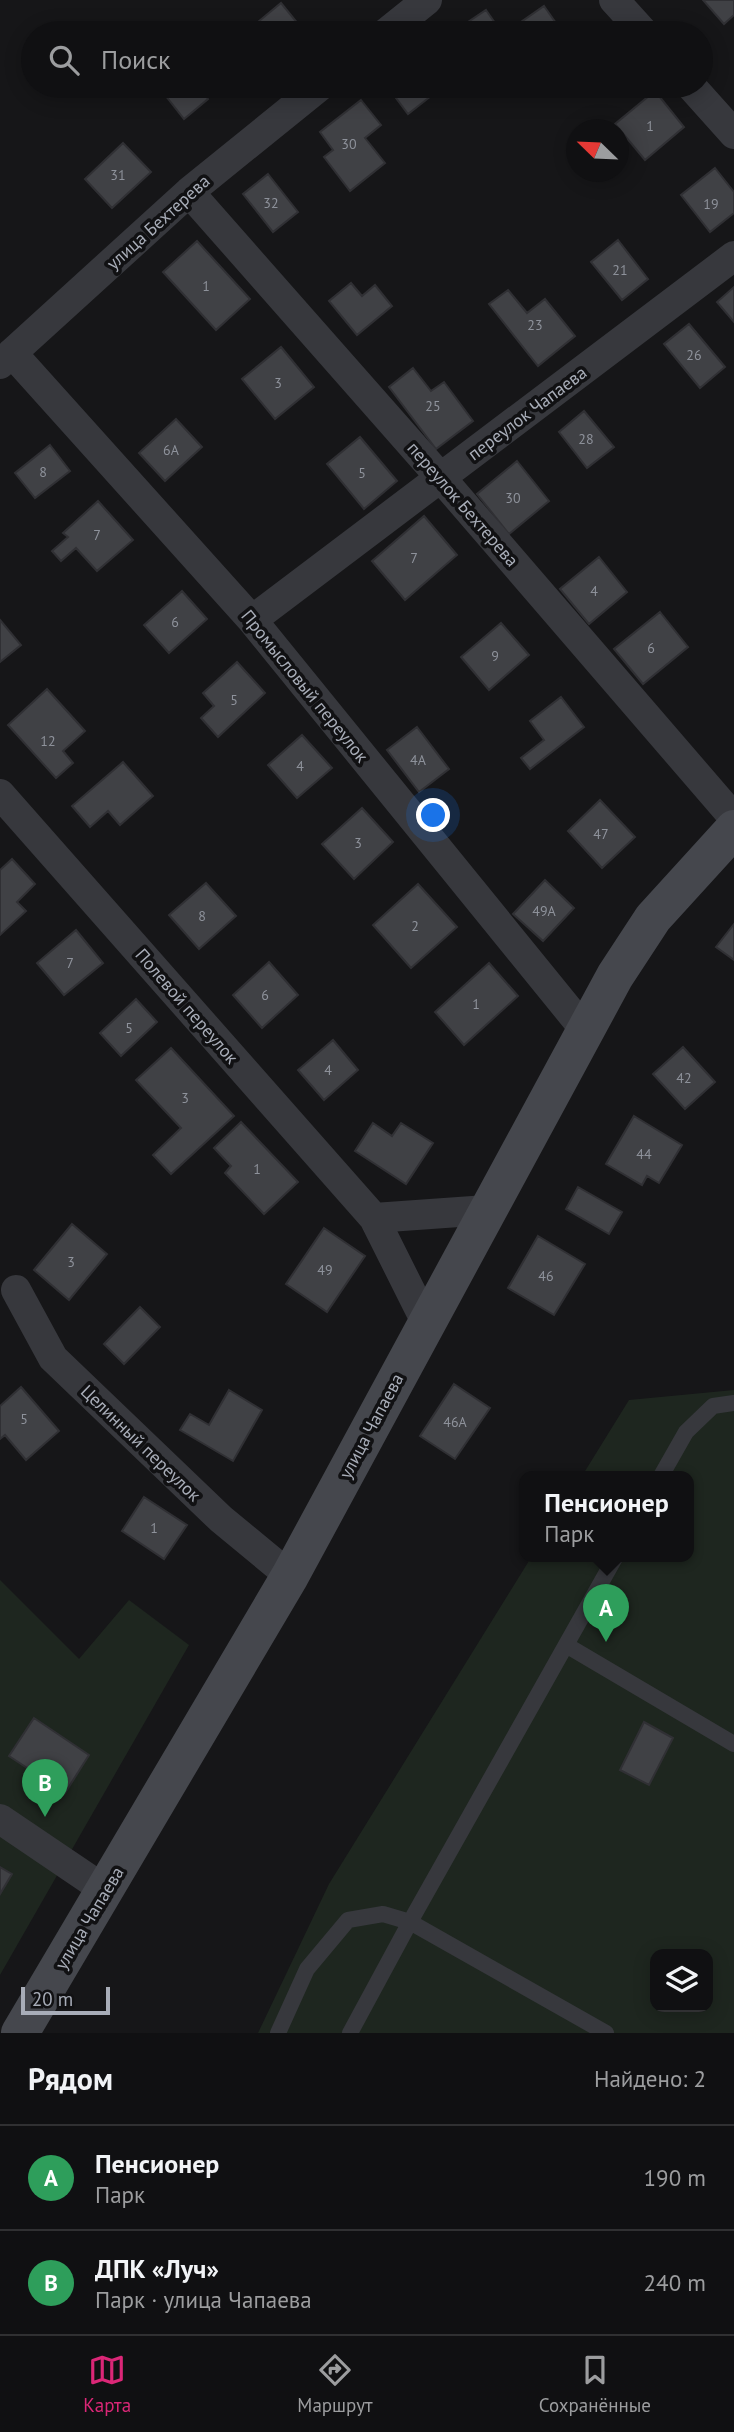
<!DOCTYPE html>
<html lang="ru">
<head>
<meta charset="utf-8">
<style>
  :root { --surface:#101012; --page:#1e1e20; --text:#f1f3f6; --muted:#9c9d9f; --line:#303032; --accent:#db2777 }
  body { margin:0; font-family:"PT Sans",sans-serif; background:var(--page); color:var(--text) }
  .controls { position:absolute; right:21px; bottom:21px; display:grid; overflow:hidden; border-radius:14px; box-shadow:0 4px 18px #0003 }
  .controls button { width:63px; height:63px; display:grid; place-items:center; padding:0; border:0; border-bottom:2px solid var(--line); background:var(--surface); color:var(--text); font:35px sans-serif }
  .compass { position:absolute; left:566px; top:119px; width:63px; height:63px; border-radius:50%; background:var(--surface); box-shadow:0 4px 18px #0003; rotate:293deg }
  .scale { position:absolute; left:21px; bottom:18px; width:89px; box-sizing:border-box; padding-left:7px; border:4px solid #a8adb8; border-top:0; font-size:19px; line-height:24px; white-space:nowrap; color:#a8adb8; -webkit-text-stroke:5px #111113; paint-order:stroke }
  .you { position:absolute; left:434px; top:816px; width:24px; height:24px; margin:-18px; border:5px solid #fff; border-radius:50%; background:#1a73e8; box-shadow:0 0 0 10px #1a73e833 }
  .badge { display:grid; place-items:center; width:46px; height:46px; border-radius:50%; background:var(--accent); color:#fff; font-size:23px; font-weight:700 }
  .pin { position:absolute; translate:-50% -58px; filter:drop-shadow(0 2px 4px #0008) }
  .pin::after { content:''; position:absolute; top:37px; width:24px; height:21px; background:inherit; clip-path:polygon(0 0,100% 0,50% 100%) }
  .popup { position:absolute; left:519px; top:1471px; width:175px; height:91px; box-sizing:border-box; display:grid; place-content:center; border-radius:14px; background:var(--surface); filter:drop-shadow(0 2px 5px #0005); font-size:23px; white-space:nowrap; color:var(--muted) }
  .popup b { font-size:26px; color:var(--text) }
  .popup::after { content:''; position:absolute; left:50%; top:100%; margin-left:-14px; border:14px solid transparent; border-top-color:var(--surface) }
  .list { margin:0; padding:0; list-style:none }
  h2 { display:flex; justify-content:space-between; align-items:center; height:91px; margin:0; padding:0 28px; font-size:30px }
  h2 small { font-size:23px; font-weight:400; color:var(--muted) }
  .list li { display:grid; grid-template-columns:46px 1fr auto; gap:21px; align-items:center; box-sizing:border-box; height:105px; padding:0 28px; border-top:2px solid var(--line) }
  .list b { display:block; font-size:26px; white-space:nowrap }
  .list p { margin:0; font-size:23px; white-space:nowrap; color:var(--muted) }
  .list em { font-size:23px; font-style:normal; color:var(--muted) }
  .icon { flex:none; width:38px; height:38px; fill:none; stroke:currentColor; stroke-width:2; stroke-linecap:round; stroke-linejoin:round }
  .map { position:relative; flex:none; width:734px; height:2033px; overflow:hidden }
  .search { position:absolute; background:var(--surface); box-shadow:0 4px 18px #0003; left:21px; right:21px; top:21px; height:77px; display:flex; align-items:center; gap:18px; box-sizing:border-box; padding:0 24px; border-radius:38px; color:var(--muted); font-size:26px }
  .sheet { height:301px; background:var(--surface) }
  nav { display:flex; justify-content:space-around; align-items:center; box-sizing:border-box; height:98px; border-top:2px solid var(--line); background:var(--surface); font-size:19px; color:var(--muted) }
  nav a { display:grid; justify-items:center; gap:4px }
  nav .on { color:var(--accent) }
  .map>svg:first-child { display:block }
</style>
</head>
<body>
<div class="map">
<svg width="734" height="2033" viewBox="0 0 734 2033">
  <rect width="100%" height="100%" fill="#161618"/>
  <path fill="#1e261f" fill-rule="evenodd" d="M734,1390V2033H258L329,1884L532,1556H688V1476H582L629,1400ZM655,1954H708V2007H655Z
    M0,1580L79,1659L129,1600L189,1645L0,1975Z"/>
  <path fill="#404145" stroke="#303034" stroke-width="2" d="M703,0H734V15L724,24Z
    M281,3L304,31L259,33L253,26Z
    M544,6L563,33H505Z
    M486,10L502,33H458L456,30Z
    M158,86H198L208,99L184,119Z
    M387,86H437L440,89L408,114Z
    M655,91L684,127L645,160L615,124Z
    M361,100L381,125L365,138L385,163L350,191L324,157L333,150L320,132Z
    M123,143L151,172L112,208L85,179Z
    M715,168L734,192V213L710,232L681,195Z
    M268,174L298,212L273,232L243,194Z
    M618,240L648,279L622,300L591,262Z
    M197,241L250,299L216,330L163,272Z
    M351,283L362,296L375,285L392,306L357,335L329,301Z
    M734,287V322L717,302Z
    M508,290L527,313L545,299L575,336L538,366L489,304Z
    M689,324L725,367L700,388L664,344Z
    M281,347L314,387L275,419L242,379Z
    M413,368L431,391L444,382L473,421L436,449L389,387Z
    M584,411L614,447L587,468L559,432Z
    M176,419L202,447L165,481L139,453Z
    M360,437L397,481L364,509L327,464Z
    M50,445L70,471L35,498L15,473Z
    M517,461L549,501L509,534L477,494Z
    M98,501L133,540L97,571L76,548L61,561L52,551L68,537L63,533Z
    M424,516L457,555L405,600L372,561Z
    M599,557L627,592L589,624L560,589Z
    M182,591L207,619L169,653L144,625Z
    M660,612L688,647L643,684L614,649Z
    M0,620L21,645L0,662Z
    M501,623L529,655L489,690L461,657Z
    M237,662L265,693L218,737L201,718L214,706L203,693Z
    M47,689L85,731L63,751L73,763L56,778L8,725Z
    M561,697L584,727L530,769L521,758L544,740L530,721Z
    M417,727L449,769L419,792L387,750Z
    M302,735L332,768L297,798L268,765Z
    M123,762L153,796L120,825L108,811L90,827L72,806Z
    M600,800L635,837L602,868L568,831Z
    M362,808L393,842L354,879L322,844Z
    M12,859L35,884L17,902L26,911L0,935V870Z
    M545,880L574,908L543,941L513,914Z
    M206,883L236,916L199,949L169,915Z
    M418,884L457,927L411,968L373,925Z
    M734,924V960L716,947Z
    M76,930L103,963L64,995L37,963Z
    M269,962L298,995L262,1028L233,995Z
    M489,963L518,996L464,1045L435,1012Z
    M136,999L157,1022L121,1056L100,1033Z
    M333,1040L358,1070L324,1100L298,1070Z
    M683,1047L715,1082L685,1109L653,1074Z
    M171,1048L234,1116L171,1174L153,1155L181,1128L136,1080Z
    M634,1116L682,1145L659,1183L647,1176L642,1185L606,1164Z
    M241,1122L298,1182L264,1214L225,1173L231,1166L214,1148Z
    M373,1123L392,1136L401,1123L433,1143L406,1184L355,1151Z
    M578,1187L622,1212L609,1234L566,1209Z
    M72,1224L107,1254L69,1300L34,1270Z
    M324,1228L365,1256L327,1312L286,1284Z
    M538,1236L585,1264L554,1315L508,1288Z
    M140,1307L160,1327L124,1364L104,1344Z
    M454,1384L490,1408L455,1459L420,1436Z
    M21,1387L59,1431L26,1460L5,1435L0,1439V1406Z
    M229,1390L262,1410L233,1461L180,1430L190,1414L209,1425Z
    M144,1497L187,1525L164,1559L122,1531Z
    M34,1718L89,1755L65,1793L9,1756Z
    M644,1722L673,1738L649,1785L620,1770Z
    M0,1867L12,1874L0,1894Z"/>
  <g fill="none" stroke-linecap="round" stroke-linejoin="round">
    <path stroke="#37383d" stroke-width="16" d="M661,1476L686,1432L713,1406L734,1403
      M566,1645L734,1744
      M278,2033L307,1969L348,1920L383,1914L410,1922L606,2033
      M350,2033L410,1922L616,1556"/>
    <path stroke="#37383d" stroke-width="30" d="M614,0L644,33
      M386,33L427,0
      M691,86L734,134
      M189,192L441,478L734,818
      M12,353L252,620L585,1030
      M0,364L189,192L320,86
      M252,620L734,256
      M0,794L374,1218L426,1322
      M374,1218L487,1210
      M16,1290L53,1358L221,1519L290,1576
      M0,1819L105,1890"/>
    <path stroke="#45474d" stroke-width="38" d="M20,2033L290,1576L615,976L653,918L734,829"/>
  </g>
  <g text-anchor="middle" dominant-baseline="central" stroke-width="7" stroke-linejoin="round" paint-order="stroke">
    <g font-size="14" fill="#8e929b">
      <text x="650" y="126">1</text>
      <text x="349" y="144">30</text>
      <text x="118" y="175">31</text>
      <text x="271" y="203">32</text>
      <text x="711" y="204">19</text>
      <text x="620" y="270">21</text>
      <text x="206" y="286">1</text>
      <text x="535" y="325">23</text>
      <text x="694" y="355">26</text>
      <text x="278" y="383">3</text>
      <text x="433" y="406">25</text>
      <text x="586" y="439">28</text>
      <text x="171" y="450">6А</text>
      <text x="43" y="472">8</text>
      <text x="362" y="473">5</text>
      <text x="513" y="498">30</text>
      <text x="97" y="535">7</text>
      <text x="414" y="558">7</text>
      <text x="594" y="591">4</text>
      <text x="175" y="622">6</text>
      <text x="651" y="648">6</text>
      <text x="495" y="656">9</text>
      <text x="234" y="700">5</text>
      <text x="48" y="741">12</text>
      <text x="418" y="760">4А</text>
      <text x="300" y="766">4</text>
      <text x="601" y="834">47</text>
      <text x="358" y="843">3</text>
      <text x="544" y="911">49А</text>
      <text x="202" y="916">8</text>
      <text x="415" y="926">2</text>
      <text x="70" y="963">7</text>
      <text x="265" y="995">6</text>
      <text x="476" y="1004">1</text>
      <text x="129" y="1028">5</text>
      <text x="328" y="1070">4</text>
      <text x="684" y="1078">42</text>
      <text x="185" y="1098">3</text>
      <text x="644" y="1154">44</text>
      <text x="257" y="1169">1</text>
      <text x="71" y="1262">3</text>
      <text x="325" y="1270">49</text>
      <text x="546" y="1276">46</text>
      <text x="24" y="1419">5</text>
      <text x="455" y="1422">46А</text>
      <text x="154" y="1528">1</text>
    </g>
    <g font-size="18" fill="#a8adb8" stroke="#111113">
      <text transform="translate(158 222) rotate(-42)">улица Бехтерева</text>
      <text transform="translate(527 413) rotate(-37)">переулок Чапаева</text>
      <text transform="translate(463 504) rotate(49)">переулок Бехтерева</text>
      <text transform="translate(305 686) rotate(51)">Промысловый переулок</text>
      <text transform="translate(187 1006) rotate(49)">Полевой переулок</text>
      <text transform="translate(371 1426) rotate(-62)">улица Чапаева</text>
      <text transform="translate(141 1443) rotate(44)">Целинный переулок</text>
      <text transform="translate(89 1918) rotate(-59)">улица Чапаева</text>
    </g>
  </g>
</svg>
<div class="controls">
<button><svg class="icon" aria-label="layers" viewBox="0 0 24 24"><path d="M12 4l9 5-9 5-9-5zM3 14l9 5 9-5"/></svg></button>
</div>
<svg class="compass" viewBox="-18 -18 36 36"><path d="M0-13l5 13h-10z" fill="#e53935"/><path d="M0 13l5-13h-10z" fill="#9c9d9f"/></svg>
<div class="scale">20 m</div>
<div class="you"></div>
<div class="pin badge" style="left:606px;top:1642px;background:#2e9e5b">A</div>
<div class="popup"><b>Пенсионер</b>Парк</div>
<div class="pin badge" style="left:45px;top:1817px;background:#2e9e5b">B</div>
<div class="search"><svg class="icon" aria-label="search" viewBox="0 0 24 24"><circle cx="10" cy="10" r="6"/><path d="M15 15l6 6"/></svg>Поиск</div>
</div>
<section class="sheet">
<h2>Рядом<small>Найдено: 2</small></h2>
<ul class="list">
<li><span class="badge" style="background:#2e9e5b">A</span><div><b>Пенсионер</b><p>Парк</p></div><em>190 m</em></li>
<li><span class="badge" style="background:#2e9e5b">B</span><div><b>ДПК «Луч»</b><p>Парк · улица Чапаева</p></div><em>240 m</em></li>
</ul>
</section>
<nav>
<a class="on"><svg class="icon" aria-label="map" viewBox="0 0 24 24"><path d="M3 6l6-2 6 2 6-2v14l-6 2-6-2-6 2zM9 4v14M15 6v14"/></svg>Карта</a>
<a><svg class="icon" aria-label="directions" viewBox="0 0 24 24"><path d="M12 3l9 9-9 9-9-9zM9 14v-3h6M13 9l2 2-2 2"/></svg>Маршрут</a>
<a><svg class="icon" aria-label="saved" viewBox="0 0 24 24"><path d="M7 4h10v16l-5-4-5 4z"/></svg>Сохранённые</a>
</nav>
</body>
</html>
